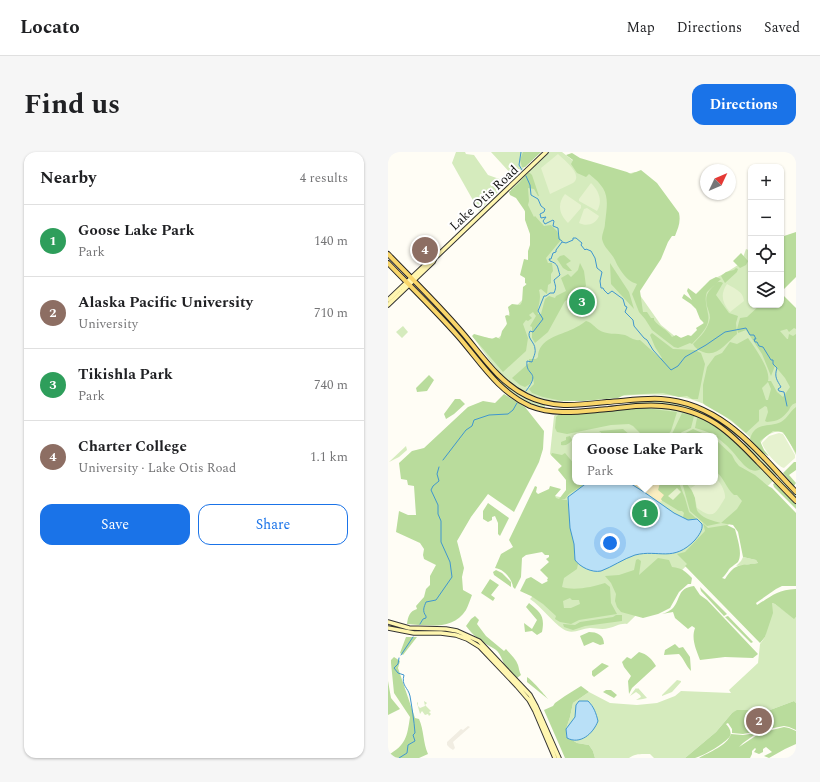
<!DOCTYPE html>
<html lang="en">
<head>
<meta charset="utf-8">
<style>
  :root { --surface:#fff; --page:#f6f6f6; --text:#202124; --muted:#757577; --line:#e0e0e0; --accent:#1a73e8 }
  body { margin:0; font-family:Spectral,serif; background:var(--page); color:var(--text) }
  .controls { position:absolute; right:12px; top:12px; display:grid; overflow:hidden; border-radius:8px; box-shadow:0 1px 3px #0004 }
  .controls button { width:36px; height:36px; display:grid; place-items:center; padding:0; border:0; border-bottom:1px solid var(--line); background:var(--surface); color:var(--text); font:20px sans-serif }
  .compass { position:absolute; left:312px; top:12px; width:36px; height:36px; border-radius:50%; background:var(--surface); box-shadow:0 1px 3px #0004; rotate:46deg }
  .you { position:absolute; left:222px; top:391px; width:14px; height:14px; margin:-10px; border:3px solid #fff; border-radius:50%; background:#1a73e8; box-shadow:0 0 0 6px #1a73e833 }
  .badge { display:grid; place-items:center; width:26px; height:26px; border-radius:50%; background:var(--accent); color:#fff; font-size:13px; font-weight:700 }
  .pin { position:absolute; translate:-50% -50%; border:2px solid #fff; box-shadow:0 1px 4px #0006 }
  .popup { position:absolute; left:184px; top:281px; width:146px; height:52px; box-sizing:border-box; display:grid; place-content:center; border-radius:8px; background:var(--surface); filter:drop-shadow(0 1px 3px #0005); font-size:13px; white-space:nowrap; color:var(--muted) }
  .popup b { font-size:15px; color:var(--text) }
  .popup::after { content:''; position:absolute; left:50%; top:100%; margin-left:-8px; border:8px solid transparent; border-top-color:var(--surface) }
  .list { margin:0; padding:0; list-style:none }
  h2 { display:flex; justify-content:space-between; align-items:center; height:52px; margin:0; padding:0 16px; font-size:17px }
  h2 small { font-size:13px; font-weight:400; color:var(--muted) }
  .list li { display:grid; grid-template-columns:26px 1fr auto; gap:12px; align-items:center; box-sizing:border-box; height:72px; padding:0 16px; border-top:1px solid var(--line) }
  .list b { display:block; font-size:15px; white-space:nowrap }
  .list p { margin:0; font-size:13px; white-space:nowrap; color:var(--muted) }
  .list em { font-size:13px; font-style:normal; color:var(--muted) }
  .actions { display:flex; gap:8px; padding:12px 16px }
  .actions a { flex:1; padding:9px 0; border:1px solid var(--accent); border-radius:12px; text-align:center; font-size:14px; color:var(--accent) }
  .actions .main { background:var(--accent); color:#fff }
  .icon { flex:none; width:22px; height:22px; fill:none; stroke:currentColor; stroke-width:2; stroke-linecap:round; stroke-linejoin:round }
  .map { position:relative; flex:none; width:408px; height:606px; overflow:hidden; border-radius:12px }
  header { display:flex; align-items:center; gap:24px; box-sizing:border-box; height:56px; padding:0 20px; background:var(--surface); border-bottom:1px solid var(--line) }
  header strong { font-size:19px }
  nav { display:flex; gap:22px; margin-inline-start:auto; font-size:14px }
  .intro { display:flex; align-items:center; justify-content:space-between; box-sizing:border-box; height:96px; padding:0 24px }
  h1 { margin:0; font-size:28px }
  .button { padding:10px 18px; border-radius:12px; background:var(--accent); color:#fff; font-size:14px; font-weight:700 }
  main { display:flex; gap:24px; padding:0 24px }
  aside { flex:1; background:var(--surface); border-radius:12px; box-shadow:0 1px 3px #0004 }
  .map>svg:first-child { display:block }
</style>
</head>
<body>
<header>
<strong>Locato</strong>
<nav><a>Map</a><a>Directions</a><a>Saved</a></nav>
</header>
<div class="intro"><h1>Find us</h1><a class="button">Directions</a></div>
<main>
<aside>
<h2>Nearby<small>4 results</small></h2>
<ul class="list">
<li><span class="badge" style="background:#2e9e5b">1</span><div><b>Goose Lake Park</b><p>Park</p></div><em>140 m</em></li>
<li><span class="badge" style="background:#8d6e63">2</span><div><b>Alaska Pacific University</b><p>University</p></div><em>710 m</em></li>
<li><span class="badge" style="background:#2e9e5b">3</span><div><b>Tikishla Park</b><p>Park</p></div><em>740 m</em></li>
<li><span class="badge" style="background:#8d6e63">4</span><div><b>Charter College</b><p>University · Lake Otis Road</p></div><em>1.1 km</em></li>
</ul>
<div class="actions"><a class="main">Save</a><a>Share</a></div>
</aside>
<div class="map">
<svg width="408" height="606" viewBox="0 0 408 606">
  <rect width="100%" height="100%" fill="#fffdf5"/>
  <path fill="#d5ebbd" fill-rule="evenodd" d="M68,0H77L78,2L86,3L100,23L120,30L91,59L64,11Z
    M103,0H153L126,25Z
    M158,0H174L188,11L239,22L247,20L255,21L249,139L273,173L289,186L305,185L316,173L309,143L322,129L339,120L353,111L358,97L363,99V153H393L408,158V303C404,296 400,282 391,279C380,281 376,285 371,294C353,277 339,263 316,252C283,238 245,243 211,246C198,247 184,250 171,249C158,249 140,243 128,235C110,223 98,203 85,185L86,184L109,187L117,180L121,162L136,146L143,96V84L134,48L122,37Z
    M15,174L20,180L14,186L8,180Z
    M76,188L111,227L124,238L135,245L157,253V256C149,254 141,252 133,248C109,235 93,210 76,188Z
    M255,248C286,248 310,254 335,271C341,275 348,280 351,286C346,283 342,278 336,275C304,256 280,249 242,252L241,251Z
    M256,255H276L303,261L333,276L386,328L239,472C232,471 227,475 221,476C214,478 208,476 202,476C192,477 184,483 175,477C163,469 154,455 142,447L166,423L159,396L167,344L177,346L185,332L170,317L174,314L162,302L166,264L167,263H183L193,260ZM187,284H327V330H187Z
    M356,290L359,292L389,323L387,325L357,295Z
    M18,294L19,298L11,305L1,310Z
    M390,325L408,343V347L388,327Z
    M355,405L368,408L370,411L348,414L353,409Z
    M384,451L387,452L406,466L408,465V551L406,549L382,558H353L344,561L328,580L297,606H266L262,602C255,602 247,601 241,606H207L205,599L201,593L189,591L178,584V577L182,565L185,551L201,540L222,551L249,553L269,551L287,544L293,539L343,541L341,538L370,511L372,492L377,485Z
    M289,528L293,529V530L284,540L274,544V543Z
    M248,536L249,537L250,536L259,546L255,547L248,548L253,545L252,543L248,540L242,544Z
    M31,549L30,550V554L32,556L37,554L36,549L39,551L37,553L43,559L41,560L43,562L41,564L40,562L37,563L34,559L32,562L29,551Z"/>
  <path fill="#b9dc9c" fill-rule="evenodd" d="M135,0H153L137,15H134L132,8Z
    M184,1L192,6L239,20L243,22L253,18L269,31L291,61C293,70 290,76 287,84H284L280,90L273,107L252,139L255,160H259L263,166H266V168C272,176 278,176 284,185L288,183L293,186L300,183L303,184L309,178L308,176L316,171L312,167L308,157L303,152L294,146L296,142L304,148L299,139L300,136L308,142L322,128L328,125L333,127L319,140C316,148 319,154 320,162C323,175 311,184 304,192L302,191L290,196L286,195L264,178L257,167L251,160L244,142L249,132C247,131 243,130 241,128C235,123 230,115 227,108C223,100 216,96 214,87C214,81 217,77 217,71C220,47 222,38 201,22L198,25L189,21L183,12L185,8L178,3Z
    M140,21H142L144,23L151,44H150L146,37L140,36L141,49L140,53L146,65L147,64L156,74L163,73L169,79L173,88L158,106L160,111H164L165,119L163,122V131L160,133L159,142L153,137L151,138C154,149 149,154 150,162H153L157,147L161,144L167,146L168,144L178,139L173,126L180,122L183,125L190,118L192,111L196,119L198,134L190,142L177,149L160,180L147,191L144,186V175L142,174L148,164L145,160L141,163L144,166L140,169L138,168L135,172L140,186L138,199L115,220L84,184L86,182L104,187L108,185L112,187L114,179L119,172L117,164L119,163L122,164L120,155L124,152L132,153L134,150L135,135L139,132L137,131V126L132,123L136,107L140,108V99L142,93V82L137,68V59L128,46L122,43L121,40L131,31Z
    M408,80V125L393,140V85Z
    M353,101L360,109L358,113L352,116L345,109Z
    M176,103L183,109L178,112L184,119H180L175,116L169,107L172,104Z
    M222,111L241,140L246,157L223,132Z
    M348,116L350,117L349,120L337,131L333,124L338,120L346,118Z
    M330,130H333L335,131L328,143L341,161L350,164L348,171L349,182C339,190 329,206 315,200C310,198 307,196 305,192C313,184 320,177 322,166C322,161 320,158 319,154C316,142 322,137 330,130Z
    M393,141L408,156V177L406,176L401,180L399,177L392,179L399,187H400L401,182L405,184L408,182V251C404,252 403,254 401,258C394,267 390,269 379,270L377,269L380,260L379,255L377,254L371,258V269L358,281L343,268L317,253L315,251V233L319,215L327,204L334,201L342,190L349,192L360,186C367,196 383,218 380,229H383L389,240L395,245L402,235L397,226L387,214L383,224L374,202L358,178L350,181L349,177L352,166L359,165L372,153H393ZM380,230L383,237L380,248H378L374,236Z
    M198,169C205,171 206,175 211,178C218,183 229,181 237,183C242,185 246,189 252,188L272,206H274L267,195L262,183L264,181L285,197L307,198L313,201L317,212L310,247H304L299,244L291,245L275,241L236,243L230,246L195,249H174L155,245L144,241L141,237L146,232L145,226L142,232L137,235L132,233L124,226L141,211V207H148L150,205C150,187 172,183 185,177C189,175 194,172 198,169Z
    M41,223L46,228L39,239L29,240L28,236Z
    M116,242L137,255L156,279L155,297L151,310L126,360L100,342L83,365L69,389L76,416L74,425L75,438L84,443C82,448 80,454 78,458C65,479 39,473 19,472C20,464 22,459 29,457L28,454L36,445L38,437L42,433V424L48,413L36,407L35,403L36,397L32,391L8,380L11,359L20,363H28L26,334L20,333L19,328L13,327L11,311L24,299L36,296L80,255L95,249L107,251Z
    M67,247H72L77,252L66,262L58,267L56,262Z
    M248,255L289,260L283,279L279,284H255L245,274L241,272L223,273L179,282L169,280L167,276L168,265L171,262L183,263L241,256L243,258Z
    M408,255V301L395,280L385,279L372,289L376,298L381,304L373,300L362,287C367,269 381,276 393,270C400,266 402,259 408,255Z
    M294,261L306,264L303,276L294,280L289,284H283Z
    M309,266C330,266 360,302 374,316C362,326 351,306 343,298C339,293 332,288 327,284C321,280 314,278 307,276Z
    M235,277L243,284H217L211,279Z
    M305,277L321,284H292Z
    M182,284L184,288C181,292 178,294 173,293V290L178,288V285Z
    M327,287L344,303L347,309L351,314L367,323L380,334L384,336L408,361V434H394L388,437L368,451L369,453C384,444 389,438 408,437V465L406,467L387,452L384,451L385,461L377,485L372,491L297,414L299,412L289,402L297,400L317,379L315,371L320,376L339,373L347,377C349,386 355,401 350,410C347,413 342,415 340,419C338,421 337,424 334,426L337,427C348,410 352,414 370,411L368,408L355,405L350,380L345,373L333,371L319,374L302,359L294,330H297C301,335 305,339 307,345C308,350 307,357 311,361C316,367 326,369 333,371L349,357L354,349L349,343H346C338,336 336,325 327,319Z
    M164,301L174,303L177,301L187,313V321L185,322L187,330H200L181,342L177,347L173,348H179L182,360V376L186,387V402L190,412L189,417L176,426L174,435C186,439 205,435 217,431L222,435L223,451L229,462L191,468L183,472L172,470L167,467L168,464L155,452L143,444L132,439L138,427L143,425L154,432L160,429L159,428L160,426L152,418L161,410L158,407L161,405V403H157L154,400L138,403L134,406L133,425L127,437L125,435C124,427 116,417 107,416L113,402L125,395L121,388L147,334L149,335L148,340L150,342L161,337L162,334L173,337L167,344L168,346L171,347L178,338V328L170,318L174,314L163,303ZM182,446L184,448H191L192,452L183,456H176L175,449Z
    M406,310H408V318L401,323L408,331L406,334L395,321Z
    M272,330L291,331L297,346L301,360L309,367C304,366 299,370 295,365L296,361L294,359H291L273,348L270,337Z
    M387,331L408,352V357L386,335L385,332Z
    M100,351L121,366L112,384L110,382V371L107,364L104,365V368L100,370L95,367V359Z
    M270,406L281,408L284,415C294,416 297,419 304,426L303,432H300L291,440L282,456L270,462L255,466L233,460L229,455L227,449L228,442L223,431L217,424L231,423L246,418L248,408L250,407L253,409L251,423Z
    M108,418L114,421L123,430V435L106,423L105,420Z
    M102,427L111,433L103,443L107,446L105,449L93,441Z
    M306,434L312,443L319,448L370,502L365,506L337,505L312,508C308,497 303,487 307,476L304,474L300,477L287,466L285,460L274,462C278,461 283,458 285,456C293,447 289,436 306,434Z
    M312,435L339,462L336,464L313,439Z
    M141,451C153,461 157,464 154,480L149,483L144,479L137,480L136,471L144,477L149,468L138,455Z
    M228,463H234V469L197,474L185,478L176,475L175,472L187,473L192,470L225,465Z
    M87,464L91,468L89,472L98,484L116,499L118,497C122,502 128,507 130,513C131,516 131,519 133,523L129,526C125,522 120,518 117,514C114,508 112,499 105,496C94,490 86,485 78,474L83,467Z
    M340,464L365,490L363,491L337,465Z
    M201,480C209,480 216,483 216,492L212,493L205,490L196,494L192,484Z
    M18,485H29L15,503L12,501Z
    M287,492L291,496L295,495L302,505L303,519C298,514 296,507 291,502L276,503L277,498Z
    M251,500C259,502 264,507 268,514L244,536L241,542L240,529L243,524L236,515L234,510L239,505L243,507Z
    M6,505L12,509L10,516L27,566L31,567C36,578 35,591 40,602L31,606H0V603C18,593 19,585 22,565L6,541L3,511V508Z
    M214,511L221,514L206,525L204,523V519Z
    M139,525C144,528 156,542 160,547L139,530Z
    M0,529L3,546L12,557L0,563Z
    M193,534L201,540L185,551L182,565L178,577V584L189,591L201,593L205,599L207,606H177L156,558L165,554L167,551L177,544Z
    M218,538H223L229,543L226,546L215,540Z
    M406,549L408,551V578L401,575L396,574L355,582L344,581V577L340,571L338,572C341,575 344,580 342,584C338,591 315,604 307,606C304,606 300,606 297,606L328,580L344,561L349,558H382Z
    M396,575L401,576L408,579V592L397,597L381,606L376,604L384,600L378,595L375,597V600L371,602L366,600L368,597L367,596L364,599V602L362,606H311C321,600 339,594 343,582L355,583L369,581L355,591L351,595L372,581Z"/>
  <path fill="#fbeec1" d="M241,330H260L265,334L268,330L272,331L270,338L276,343L273,347L274,349L271,350Z"/>
  <path fill="#e6f2cf" d="M170,2C176,8 196,23 185,31L162,42L153,16Z
    M203,31C211,39 215,49 209,59L191,49V47Z
    M177,42L193,53V56L180,71C171,62 169,52 177,42Z
    M199,56L211,64C208,72 199,75 191,71L196,57Z
    M339,132C347,137 355,139 356,149L342,160C334,151 332,142 339,132Z
    M391,281L395,282L407,303V306L396,316C389,314 376,298 374,291L381,284Z
    M327,326C332,329 338,340 337,346C327,362 326,368 309,356L307,346L303,336L312,330H327Z
    M289,336L293,340L285,348L280,344Z"/>
  <path fill="#f1ede2" d="M80,574L82,575L65,590L67,596L65,598L62,596L59,593V590L73,577L75,578Z"/>
  <path fill="#b9e0f7" stroke="#3f96cf" d="M200,330H240L256,340L286,361L300,368L309,367L314,372C315,378 311,383 307,388C285,411 271,397 247,403C235,407 224,415 213,419C204,421 192,415 187,408L186,392L182,376L180,345Z
    M191,549H200C206,555 208,561 210,569C205,582 192,593 179,586L178,577L187,565L188,553Z"/>
  <g fill="none" stroke-linecap="round" stroke-linejoin="round">
    <path stroke="#3f96cf" stroke-width="1" d="M133,0L131,13L134,18
      M138,24L142,33L143,43L150,47L153,54L157,57L156,60L152,62L153,66L158,65L155,69L157,72L165,68L166,69L165,74L170,76L171,87L174,89
      M174,90L178,91L185,88V86H188L194,91L193,93L197,98L198,97L203,99L207,106L209,116L214,120L212,129L213,136H215L216,138L220,142L224,139L235,147L237,154L239,155L237,160L245,168L246,174L256,186L259,188L265,198L283,218L290,214L297,205L318,193L337,180L358,176L362,183H366L368,187H366L367,190H369L371,194L375,195L383,208H385V212L389,216C386,225 389,228 393,235L390,237L391,239L396,240L399,254
      M138,239C154,218 137,225 139,209L144,210C145,206 148,201 147,197C147,190 138,186 142,179L145,180L155,167L150,159L156,144H158L162,141H166C169,134 167,134 166,128L172,123C169,115 171,112 162,109L161,107H163L165,101L168,100V98L174,90
      M55,308L78,278L84,274L86,268L101,263L120,262L125,258L129,251
      M32,472L35,467L38,466V464C34,459 36,455 38,450L48,448L64,425L62,410L53,390V369L50,362V353L43,338L45,334L51,329L49,322L51,315
      M13,503L25,485
      M11,606L19,601L20,593L27,589L25,583L27,581C26,568 24,556 22,544C20,535 13,534 16,523L10,521L6,516L10,512L11,506"/>
    <g stroke="#333" stroke-width="5.5">
      <path id="secondary" d="M0,148L39,111L46,106
        M0,153L45,110L47,106L158,0
        M0,470L21,476L58,477L69,479L91,489L142,543L148,554L171,606
        M0,476L26,481H53L68,483L79,487L92,495L129,534L141,548L147,559L167,606"/>
    </g>
    <g stroke="#222" stroke-width="6">
      <path id="primary" d="M0,102C24,127 50,152 73,179C93,202 110,230 139,244C165,257 191,253 219,250C236,249 255,246 273,247C334,251 369,299 408,340
        M0,111C23,135 47,158 69,183C92,209 109,239 142,254C167,264 194,259 220,257C238,255 256,252 274,254C319,258 341,279 370,310C383,323 395,336 408,349"/>
    </g>
    <use href="#secondary" stroke="#fff6b0" stroke-width="3.5"/>
    <use href="#primary" stroke="#f9d66b" stroke-width="4"/>
  </g>
  <g text-anchor="middle" dominant-baseline="central" stroke-width="4" stroke-linejoin="round" paint-order="stroke">
    <g font-size="13" fill="#111" stroke="#fff">
      <text transform="translate(96 46) rotate(-43)">Lake Otis Road</text>
    </g>
  </g>
</svg>
<div class="controls">
<button>+</button>
<button>−</button>
<button><svg class="icon" aria-label="locate" viewBox="0 0 24 24"><circle cx="12" cy="12" r="6"/><path d="M12 2v4M12 18v4M2 12h4M18 12h4"/></svg></button>
<button><svg class="icon" aria-label="layers" viewBox="0 0 24 24"><path d="M12 4l9 5-9 5-9-5zM3 14l9 5 9-5"/></svg></button>
</div>
<svg class="compass" viewBox="-18 -18 36 36"><path d="M0-13l5 13h-10z" fill="#e53935"/><path d="M0 13l5-13h-10z" fill="#757577"/></svg>
<div class="you"></div>
<div class="pin badge" style="left:257px;top:361px;background:#2e9e5b">1</div>
<div class="popup"><b>Goose Lake Park</b>Park</div>
<div class="pin badge" style="left:371px;top:569px;background:#8d6e63">2</div>
<div class="pin badge" style="left:194px;top:150px;background:#2e9e5b">3</div>
<div class="pin badge" style="left:37px;top:98px;background:#8d6e63">4</div>
</div>
</main>
</body>
</html>
